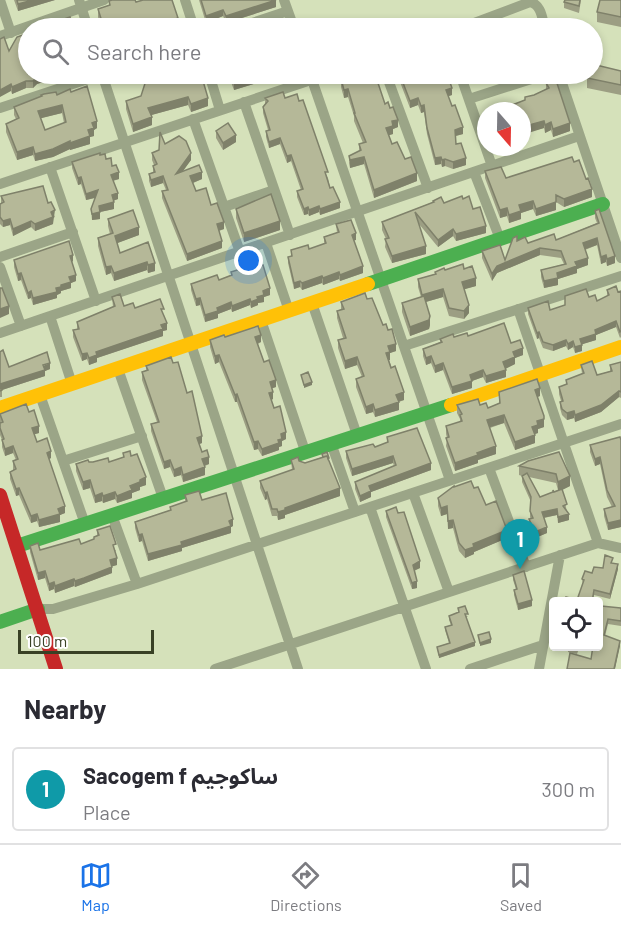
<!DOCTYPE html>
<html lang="en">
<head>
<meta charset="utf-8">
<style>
  :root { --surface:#fff; --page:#f7f7f7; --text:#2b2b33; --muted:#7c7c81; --line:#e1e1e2; --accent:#1a73e8 }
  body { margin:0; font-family:Barlow,"Noto Sans Arabic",sans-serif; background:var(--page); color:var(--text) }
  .controls { position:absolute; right:18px; bottom:18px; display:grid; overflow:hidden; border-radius:6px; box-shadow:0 3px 9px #0003 }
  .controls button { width:54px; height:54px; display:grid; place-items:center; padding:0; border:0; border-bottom:2px solid var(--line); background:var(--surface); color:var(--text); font:30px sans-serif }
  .compass { position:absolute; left:477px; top:102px; width:54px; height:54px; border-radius:50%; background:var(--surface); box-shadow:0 3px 9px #0003; rotate:160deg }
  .scale { position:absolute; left:18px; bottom:15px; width:136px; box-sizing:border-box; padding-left:6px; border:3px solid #394125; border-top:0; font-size:16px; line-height:21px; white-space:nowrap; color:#394125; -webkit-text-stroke:4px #fff; paint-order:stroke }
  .you { position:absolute; left:249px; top:261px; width:21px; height:21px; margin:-15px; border:4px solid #fff; border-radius:50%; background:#1a73e8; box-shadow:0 0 0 9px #1a73e833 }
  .badge { display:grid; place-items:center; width:39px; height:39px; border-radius:50%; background:var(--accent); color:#fff; font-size:20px; font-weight:700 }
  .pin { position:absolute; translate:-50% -50px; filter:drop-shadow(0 2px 3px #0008) }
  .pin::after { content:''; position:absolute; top:32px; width:21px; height:18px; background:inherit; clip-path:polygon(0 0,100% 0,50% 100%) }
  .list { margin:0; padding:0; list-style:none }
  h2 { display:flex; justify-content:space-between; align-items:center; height:78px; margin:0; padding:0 24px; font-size:26px }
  h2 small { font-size:20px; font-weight:400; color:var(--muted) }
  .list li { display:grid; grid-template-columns:39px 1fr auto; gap:18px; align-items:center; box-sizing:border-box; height:84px; margin:0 12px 12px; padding:0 12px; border:2px solid var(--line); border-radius:6px }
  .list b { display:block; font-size:22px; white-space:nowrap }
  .list p { margin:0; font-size:20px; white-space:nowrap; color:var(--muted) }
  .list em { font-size:20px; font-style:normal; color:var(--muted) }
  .icon { flex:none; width:33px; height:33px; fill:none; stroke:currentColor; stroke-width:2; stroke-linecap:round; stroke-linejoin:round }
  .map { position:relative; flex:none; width:621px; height:669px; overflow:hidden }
  .search { position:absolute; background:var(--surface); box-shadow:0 3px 9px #0003; left:18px; right:18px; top:18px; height:66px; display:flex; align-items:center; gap:15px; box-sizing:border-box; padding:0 21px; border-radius:33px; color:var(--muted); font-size:22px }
  .sheet { height:174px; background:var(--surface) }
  nav { display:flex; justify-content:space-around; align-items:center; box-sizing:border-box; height:84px; border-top:2px solid var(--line); background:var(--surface); font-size:16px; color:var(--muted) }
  nav a { display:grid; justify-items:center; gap:3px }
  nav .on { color:var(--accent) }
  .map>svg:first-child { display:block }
</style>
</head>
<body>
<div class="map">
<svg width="621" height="669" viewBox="0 0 621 669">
  <rect width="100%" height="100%" fill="#d5e1ba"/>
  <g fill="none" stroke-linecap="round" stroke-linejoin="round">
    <path stroke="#9ba587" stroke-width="10" d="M0,0L11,33
      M79,0L88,28
      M185,0L194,28
      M284,0L294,28
      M237,28L288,11
      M461,28L530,2C542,5 542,19 545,28
      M0,36L104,0
      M102,74L298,669
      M209,74L220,110
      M310,74L450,480
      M386,74L428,188
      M460,74L492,166
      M559,74L621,258
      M469,99L547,74
      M244,102L290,235
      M0,108L103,74
      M193,119L240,252
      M50,167L96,301
      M474,172L500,239
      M0,184L329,74
      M224,207L274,190
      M266,243L289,311
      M0,257L73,232
      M0,267L21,326
      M312,303L357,435
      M518,309L598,543
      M50,316L72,384
      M261,320L305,451
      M0,333L579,136
      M404,346L621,276
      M118,369L163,498
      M40,395L85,524
      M331,443L355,512
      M63,461L142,436
      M489,468L526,567
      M413,493L449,592
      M370,507L426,669
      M112,515L137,584
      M38,609H53L137,584L621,424
      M215,669L598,543L621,548
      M470,669L543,645
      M539,669L560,555"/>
    <path stroke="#4caf50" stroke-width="14" d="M368,284L603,204
      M17,546L451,405
      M0,622L38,609"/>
    <path stroke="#ffc107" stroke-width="14" d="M451,405L621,347
      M0,408L368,284"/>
    <path stroke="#c62828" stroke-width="14" d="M0,495L56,669"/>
  </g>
  <path fill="#9c9e83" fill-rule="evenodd" d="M14,0H55L18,11Z
    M199,0H276V7L226,23L223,16L206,23Z
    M581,0L579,13L564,8V2Z
    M621,0V27L597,22V12Z
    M109,1L136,2L178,26L174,28H101L98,17V9L109,6Z
    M9,51L28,74H81L67,78L65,75L37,84L33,88H26L12,94L11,91Z
    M621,71V95L587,88V78Z
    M228,74H261H257V83L234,90Z
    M358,74H370L385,104L398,127L393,129V134L389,135L392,144L417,181L374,198L364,164L350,168L349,163V156L359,151V144L363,143L354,121V116L348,97L344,98L341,87V79L358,75Z
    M471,74H498L475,82Z
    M400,75L452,95L448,96L463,134L456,136V144L466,165L453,169L445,166L442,167L441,164L435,165L427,134L424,112L421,113L418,105L410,108L400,82Z
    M548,75L570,131L553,137L551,130L545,133L544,128L532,131L507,107L525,100V97L534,95L546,89V83H548Z
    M203,80L208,106L191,112L188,105L151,115L152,125L133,132L126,109V101L141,96Z
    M71,92L97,128L94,130V136L90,137V144L70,150V149L53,157L35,161L33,155L17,160L6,132V124L16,119L14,115V107L41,97V95H57ZM62,113L64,123L45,130L41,118Z
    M265,98H285L328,178L330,188L340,208L320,215L319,212L309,216L308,214L304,215L297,197V191L301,190L291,161L287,163L280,144L269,148L266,137V131L268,130L263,113V107L265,104Z
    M486,111V125L484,119V112Z
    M216,131L236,142L223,150L216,138Z
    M165,144L191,160L182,171L202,179L193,183L196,191L211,205L224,229L219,231L222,248L187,261L162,198V191L166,190L163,183L151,187L149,181V174L153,172V166L154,165L152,160V153L159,150Z
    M100,155L106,159L112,166L119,179L113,181L118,199L113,201L114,209L100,212V219L92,220L91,209L95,198L86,200L81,184L78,185L72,168V162Z
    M574,162L592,197L564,207L556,202V210L536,216L533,209L521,213V219L509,223L507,216L500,218L485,178V171L506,178Z
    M1,196L48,203L55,217L53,218V224L35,231L31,227L13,236L10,225L3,227L0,224V204L1,203Z
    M463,199L473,209L486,233L456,241L453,236L438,247L419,224L426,254L392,263L385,247L386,239L382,230V222L433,202V201L444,203Z
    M236,209L280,230L244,242L236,218Z
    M595,211L615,263L607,266L606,262L601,264L597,245L585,250L588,265L577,269V273L558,279V285L544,288L541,277V270L564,264L561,258L540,255L497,273L492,281L482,258V251L505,260L517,241L528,243L556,240L597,223L595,218Z
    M108,219L139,235L117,243L120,253L148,242L155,271L148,273L147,270L114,281L111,273L106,275L98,246V238L110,234L108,226Z
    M336,224L356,240H354L363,273L340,281L339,279L323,285L322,283L302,290L300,287L294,289L288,263V257L291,256V250L309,249L324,244V237L337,233Z
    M14,260L73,261L72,262L76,281L71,283V288L61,291V293L57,295V298L33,305L31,298L28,299L21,280L18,281L14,267Z
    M464,269L476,286L464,289L469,313L464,319L449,316L443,297L426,302L430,325L429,329L410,336L402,312V303L421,297L418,287V279L435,274V272Z
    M231,272L270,295L264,297V302L258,303V305L251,308L250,305L232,312L231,309L218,314V318L205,322L200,305L196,306L191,290V284L219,280L231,275Z
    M607,290L618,292L621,291V337L620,338L616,327L596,335V340L582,344V351L575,353L573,347L568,350L566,346L553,351L543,348L539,338L537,339L528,314V308L550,310L589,297L597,301L607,296Z
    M112,297L124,306L164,315L167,330L163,331V336L97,358V362L89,365L87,359L82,361L73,337V330L77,329V322L113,307Z
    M367,299L396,351L390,353V360H389L404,400L399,402V410L375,417L373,412L366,414L356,387V379L362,377L357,365L345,369L338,348V340L343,338L337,318V311L341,309V302Z
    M468,336L511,343L523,355L515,358V364L505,369L506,377L486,383L483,377L472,381V388L452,394L443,370L435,373L431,363L426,365L423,356V349L440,342V339Z
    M225,337L261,342L258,344L264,362L276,387L272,388L273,399L271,400L286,439L282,441V446L279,447V450L262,456L258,449L254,450L237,402H235L219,362L215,364L210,347V340Z
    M0,352L9,367L50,369L45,371V376L2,390V397H0Z
    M621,362V398L619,397L601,412L575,422L574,418L567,420L562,415L560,408V402L561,401L559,394V387L566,385V380L582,374L581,365L597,375L610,371V365Z
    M146,366L202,443L199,444L202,452L209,464L205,466V475L183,482L181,475L174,477L170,467L164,469L151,431V424L157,422L142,380V372L146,371Z
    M499,392L540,396L537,397L544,416V427L538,429V433L534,434L535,443L515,450L504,423L490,428L496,454L478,460V463L455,471L446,446L447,438L446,434V426L460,422V419L457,413V405H480L488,408L499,403Z
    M29,412L39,433L34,434L37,442L51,458L49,459L65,513L60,515V522L39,527L37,521L31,523L19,495L16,496L10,479V472L13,470V461L16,460L13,453L5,456L2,447V440L0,435V414Z
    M387,437L431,470L371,492V497L360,502L355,489V482L394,466L393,463L352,476L346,458V451L375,447L387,443Z
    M620,437L621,527L608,530L604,516V509L612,507L607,497L600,464L595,466L590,452V445Z
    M559,452L570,486L562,490L569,520L558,523L557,515L544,518L547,533L535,538L529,525V519H531L530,517V511L531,502L522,482V476L519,475V466ZM529,477L556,483L558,490L540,497Z
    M123,453L131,456L146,485L140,487V490L132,493V498L117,503L115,499L103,503L102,501L95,503L90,488L83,490L76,471V464L89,462H109L123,458Z
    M322,454L329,461L340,496L285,515V518L278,520L277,516H272L267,499L265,500L260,488V481L292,470L291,460L305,463L322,457Z
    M454,487L474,488L486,505L507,538L474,552V554L465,558L459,551L453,528L448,529L447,514L441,516L438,506V498Z
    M185,495L202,500L233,526L231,527V533L182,548V551L148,561L142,541L139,542L135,528V522L170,510V507L185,502Z
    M386,511L420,568L414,571L417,588L412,589L386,517Z
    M97,530L116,551H115L117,565L112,566V573L75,587L74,586L55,593L54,589L49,591L45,578L38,580L30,552V546L40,550L81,544L94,540V537L97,536Z
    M613,563L618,569L610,599L594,595L593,602H565L577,600L583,585L582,579Z
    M513,575L532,606L518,610L514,595V590L516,589L513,580Z
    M458,608L468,617H466L475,646L439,658L437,647L449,643L445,630V627L451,625L449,620V616L459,613Z
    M621,608V626L608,624L605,636L620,646L591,659L598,619Z
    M568,646H580L577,654L568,652Z"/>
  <path fill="#7f816a" d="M33,0H55L18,11V4Z
    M276,0V7L226,23V16Z
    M223,10V16L206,23V16Z
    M178,18V26L174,28H164L172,20Z
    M47,74H65V75L37,84L33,88V81L37,77Z
    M67,74H81L67,78Z
    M273,74H279L273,77Z
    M475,74H498L475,82Z
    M257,75V83L234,90V82Z
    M26,81V88L12,94V87Z
    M11,84V91L0,97V90Z
    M452,88V95L446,97V90Z
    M348,89V97L344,98V90Z
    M188,97V105L148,116V108Z
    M208,98V106L191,112V104Z
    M418,98V105L410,108V101Z
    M62,105V113L38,119V111Z
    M424,105V112L421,113V106Z
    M152,117V125L133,132V124Z
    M398,120V127L393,129V134L386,136V128L392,121Z
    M97,121V128L94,130V136L90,137V144L70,150V143L88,130L92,123Z
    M544,121V128L522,135V127Z
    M551,122V130L545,133V125Z
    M570,123V131L553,137V129Z
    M463,127V134L455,136V130Z
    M236,135V142L223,150V143Z
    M280,138V144L269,148V142Z
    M70,141V149L53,157L35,161V154Z
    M33,147V155L17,160V152Z
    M191,153V160L176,181V174Z
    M291,155V161L287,163V156Z
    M364,157V164L350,168V160Z
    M441,157V164L435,165V158Z
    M466,158V165L453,169V162Z
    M445,159V166L442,167V160Z
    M119,172V179L111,181V175Z
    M202,172V179L190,184V176Z
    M417,173V181L374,198V190Z
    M163,176V183L151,187V180Z
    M81,177V184L78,185V178Z
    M592,189V197L564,207V199Z
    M98,190V197L86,200V194Z
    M118,193V199L112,201V195Z
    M533,201V209L521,213V219L509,223V215L519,205Z
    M114,202V209L100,212V219L92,220V214L99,206Z
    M340,202V208L320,215V209Z
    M556,202V210L536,216V209Z
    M319,206V212L309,216V210Z
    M308,207V214L304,215V209Z
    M507,208V216L500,218V210Z
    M55,210L53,224L35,231V224Z
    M10,219V225L3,227V221Z
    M31,221V227L13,236V229Z
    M280,221V230L244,242V233Z
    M224,222V229L217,231V224Z
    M486,226V233L456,241V234Z
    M139,227V235L115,244V236Z
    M453,229V236L438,247V240Z
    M356,233V240L352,241V235Z
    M597,238V245L583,250V243Z
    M222,241V248L187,261V254Z
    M426,246V254L392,263V256Z
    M540,248V255L497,273L492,281V274L497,266Z
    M73,255V261L70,262V256Z
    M606,255V262L601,264V257Z
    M615,256V263L607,266V259Z
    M588,258V265L577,269V273L558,279V285L544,288V281L575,262Z
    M147,262V270L114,281V273Z
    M155,263V271L148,273V265Z
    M111,266V273L106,275V267Z
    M363,266V273L340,281V275Z
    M339,272V279L323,285V278Z
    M21,273V280L18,281V274Z
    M76,275V281L71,283V288L61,291V293L57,295V298L33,305V298L56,288L69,277Z
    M322,276V283L302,290V283Z
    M476,278V286L462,290V282Z
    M300,281V287L294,289V283Z
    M270,288V295L264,297V302L258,303V305L251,308V302L257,297L263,291Z
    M443,289V297L422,303V295Z
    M31,291V298L28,299V293Z
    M200,298V305L196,306V299Z
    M250,299V305L232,312V306Z
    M231,302V309L218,314V318L205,322V315L217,308Z
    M469,305V313L464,319V311Z
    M9,306V314L0,318V309Z
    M430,316V325L429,329L410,336V327Z
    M616,321V327L596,335V340L580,345V339L595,330Z
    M167,323V330L163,331V336L97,358V362L89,365V358L96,352Z
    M539,332V338L537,339V333Z
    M261,335V342L255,344V337Z
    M566,340V346L553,351V345Z
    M573,341V347L568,350V344Z
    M396,344V351L390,353V360L386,361V353L388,346Z
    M582,345V351L575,353V347Z
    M523,348V355L515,358V364L503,370V362L513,352Z
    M87,353V359L82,361V354Z
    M219,355V362L215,364V356Z
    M431,356V363L426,365V358Z
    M357,357V365L345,369V361Z
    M50,363V369L45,371V376L2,390L0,384Z
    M443,363V370L435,373V366Z
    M483,370V377L472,381V388L452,394V387L470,375Z
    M506,370V377L486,383V376Z
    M276,380V387L270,389V382Z
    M312,382V385L304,388V385Z
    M540,388V396L535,398V390Z
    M619,391V397L601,412L575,422V415Z
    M273,392V399L269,401V393Z
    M404,392V400L396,402V395Z
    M237,394V402H235V395Z
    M399,402V410L375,417V410Z
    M373,404V412L366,414V407Z
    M574,411V418L567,420V413Z
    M504,415V423L487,428V420Z
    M544,419V427L538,429V433L532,435V427L537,421Z
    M39,426V433L32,435V428Z
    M286,432V439L282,441V446L279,447V450L262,456V449L278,440L281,434Z
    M535,435V443L515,450V442Z
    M202,436V443L197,445V438Z
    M258,441V449L254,450V442Z
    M13,446V453L5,456V449Z
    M496,446V454L478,460V463L455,471V463L477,453Z
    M51,451V458L47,460V453Z
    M393,456V463L352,476V469Z
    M209,457V464L202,466V459Z
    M600,457V464L595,466V459Z
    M170,460V467L164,469V462Z
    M431,463V470L371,492V497L360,502V496L369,486Z
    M181,467V475L174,477V470Z
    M205,467V475L183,482V475Z
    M570,476V486L558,492V482Z
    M146,477V485L140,487V490L132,493V498L117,503V496L140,480Z
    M90,480V488L83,490V482Z
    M19,488V495L16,496V489Z
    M340,488V496L285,515V518L278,520V512L285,508Z
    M115,492V499L103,503V496Z
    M267,492V499L265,500V493Z
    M102,493V501L95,503V496Z
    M65,506V513L60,515V522L39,527V520L58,509Z
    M447,506V514L441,516V508Z
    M557,509V515L542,518V512Z
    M37,514V521L31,523V516Z
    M569,514V520L558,523V517Z
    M233,519V526L231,527V533L182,548V551L148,561V554L181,542Z
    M453,520V528L448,529V521Z
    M621,520V527L608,530V523Z
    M547,527V533L535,538V532Z
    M507,530V538L474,552V554L465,558V550L473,544Z
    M142,534V541L139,542V535Z
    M117,558V565L110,567V560Z
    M420,561V568L413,571V565Z
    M618,564V569L610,599V594Z
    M112,567V573L75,587V581Z
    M45,571V578L38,580V573Z
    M74,579V586L55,593V586Z
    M417,581V588L412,589V583Z
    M54,582V589L49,591V584Z
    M532,600V606L518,610V604Z
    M491,639V643L480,646V643Z
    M620,641V646L615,669H614Z
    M475,642V646L439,658V655Z"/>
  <path fill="#b5b898" stroke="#7f816a" stroke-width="1.5" fill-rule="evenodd" d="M17,0H33L18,4Z
    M112,0H135L136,2L143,0H172L178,18L172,20L174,25L164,28H104L98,9L110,5L109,1Z
    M201,0H276L226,16L223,10L206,16Z
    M565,0H580L579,6L564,2Z
    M600,0H621V17L597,12Z
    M70,17L74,28H43L58,24V21Z
    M526,19L528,24L533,22L536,28H520H521L519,22Z
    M28,33V74H47L37,77L33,81H26L12,87L11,84L0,90V39L4,37L9,51L17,37Z
    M592,64L621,71V85L587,78L588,74H592Z
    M148,74H202H201L208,98L191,104L188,97L148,108L152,117L133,124L126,101L141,96Z
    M231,74H257V75L234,82Z
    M359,74H370L371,75L375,74L385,104L388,102L390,108L393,107L398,120L392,121L393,126L386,128L392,144L397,142L405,159L411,157L417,173L374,190L364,157L350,160L349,156L361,150L359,144L366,142L354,113H355L348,89L344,90L341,79L360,75Z
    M403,74H447L452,88L446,90L452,106L455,105L463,127L455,130L456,144L461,143L466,158L453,162L445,159L442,160L441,157L435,158L427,128L424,105L421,106L418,98L410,101L400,75Z
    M554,74L570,123L553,129L551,122L545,125L544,121L522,127V111H487L507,107L525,100V97L534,95L549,88L546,83L551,81L548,75Z
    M87,86L97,121L92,123L94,128L88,130L90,136L70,143V141L53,149L35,154L33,147L17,152L6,124L19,118L14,107L42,96L41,95L44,94L56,92L57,95L70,89L71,92ZM62,105L66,122L45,130L38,111Z
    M283,92L285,98L297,94L299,101L303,100L328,172H325L330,188L333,187L340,202L320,209L319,206L309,210L308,207L304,209L297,191L303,189L291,155L287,156L280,138L269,142L266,131L270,130L263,107L268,101L265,98Z
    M228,123L236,135L223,143L216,131Z
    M160,132L165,144L179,136L186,141L191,153L176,174L199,165L202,172L190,176L196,191L206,188L211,205L217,203L224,222L217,224L222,241L187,254L162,191L168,190L163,176L151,180L149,174L155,172L153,166L157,164L152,153L159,150Z
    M100,153V155L105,154L106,159L111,158L112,166L116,165L119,172L111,175L118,193L112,195L114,202L99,206L100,212L92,214L91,209L98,190L86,194L81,177L78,178L72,162Z
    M572,157L574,162L579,160L586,179L588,178L592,189L564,199L556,195V202L536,209L533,201L519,205L521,211L509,215L507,208L500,210L485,171L501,167L506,178Z
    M43,186L48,203L51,202L55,210L51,212L53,217L35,224L31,221L13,229L10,219L3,221L0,217V204L4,202L1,196Z
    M271,194L280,221L244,233L236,209Z
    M462,196L463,199L469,196L473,209L480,207L486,226L456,234L453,229L438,240L415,212L426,246L392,256L385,239L389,238L382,222L434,202L433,201L441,197L444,203Z
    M599,209L615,256L607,259L606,255L601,257L597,238L583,243L588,258L575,262L577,266L557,273L558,278L544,281L541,270L566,264L561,251L540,248L497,266L492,274L482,251L500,245L505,260L513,238L517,236V241L525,237L528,243L554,234L556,240L599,223L595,211Z
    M133,210L139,227L115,236L120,253L148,242L155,263L148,265L147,262L114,273L111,266L106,267L98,238L113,233L108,219Z
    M351,220L356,233L352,235L363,266L340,275L339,272L323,278L322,276L302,283L300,281L294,283L288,257L292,256L291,250L308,245L309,249L326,243L324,237L339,232L336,224Z
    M69,241L73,255L70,256L76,275L69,277L71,282L61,285V287L56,288L57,292L33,298L31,291L28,293L21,273L18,274L14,260Z
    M256,264L257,267L263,265L270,288L263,291L264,295L257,297L258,299L251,302L250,299L232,306L231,302L217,308L218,311L205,315L200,298L196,299L191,284L217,275L219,280L232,275L231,272Z
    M463,264L464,269L472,266L476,278L462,282L469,305L464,311L449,308L443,289L422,295L418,279L436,274L435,272L444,268L445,270Z
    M616,286L618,292L621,291V331L620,332L616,321L595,330L596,334L580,339L582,345L575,347L573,341L568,344L566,340L553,345L543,342L539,332L537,333L528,308L548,301L550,310L565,305V296L586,289L589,297L595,295L597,301L609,295L607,290Z
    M0,288H2L9,306L0,309Z
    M365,293L367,299L372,298L383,325L386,324L388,330L392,329L396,344L388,346L390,352L386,353L391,368L395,366L404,392L396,395L399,402L375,410L373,404L366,407L356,379L364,376L357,357L345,361L338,340L346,338L337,311L344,309L341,302Z
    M120,294L124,306L133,303L135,308L160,299L164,309H161L167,323L161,325L163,329L96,352L97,355L89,358L87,353L82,354L73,330L79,329L77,322L115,306L112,297Z
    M424,296L430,316L429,320L410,327L402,303Z
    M504,323L511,343L520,340L523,348L513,352L515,357L503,362L506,370L486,376L483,370L470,375L472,381L452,387L443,363L435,366L431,356L426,358L423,349L442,342L440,339L453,334L454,337L467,333L468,336Z
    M258,326L261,335L255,337L264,362L269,360L276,380L270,382L273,392L269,393L274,408L280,406L286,432L281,434L282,439L278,440L279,443L262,449L258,441L254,442L237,394L235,395L219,355L215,356L210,340L224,335L225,337Z
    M3,350L9,367L47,352L50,363L43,365L45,370L0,384L2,390L0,391V352Z
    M171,357L173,363L178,362L187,393L192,391L202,436L197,438L202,452L207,450L209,457L202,459L205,467L183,475L181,467L174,470L170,460L164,462L151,424L159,422L142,372L148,370L146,366Z
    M592,361L597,375L612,371L610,365L621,362V392L619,391L601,405L575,415L574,411L567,413L562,409L560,402L563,401L559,387L567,384L566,380L584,373L581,365Z
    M308,372L312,382L304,385L301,375Z
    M537,379L540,388L535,390L544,416V419L537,421L538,425L532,427L535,435L515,442L504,415L487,420L496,446L477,453L478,455L455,463L446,438L449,437L446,426L462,421L460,415L462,414L457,405L478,399L480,405L486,403L488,408L500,403L499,392Z
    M26,404L29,412L34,410L39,426L32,428L37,442L47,438L51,451L47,453L65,506L58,509L60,514L39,520L37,514L31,516L19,488L16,489L10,472L16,469L13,461L18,459L13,446L5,449L2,440L4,439L0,428V423L3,422L0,414Z
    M417,428L431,463L369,486L371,491L360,496L355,482L396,465L393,456L352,469L346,451L373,444L375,447L388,442L387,437Z
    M620,437L621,440V520L608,523L604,509L615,506L607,490L600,457L595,459L590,445Z
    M130,451L131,456L137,454L146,477L140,480V482L130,486L132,490L117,496L115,492L103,496L102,493L95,496L90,480L83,482L76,464L88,460L89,462H93L108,458L109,462L124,457L123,453Z
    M327,452L329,458L328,459L327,456L323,457L322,454Z
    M559,452L570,476L558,482L556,474L519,466L528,461Z
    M327,456L340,488L285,508V510L278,512L277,509H272L267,492L265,493L260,481L294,469L291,460L298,457L299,461L305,463Z
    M527,473L540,497L553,492V490L554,492L562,489L567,504L563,506L569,514L558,517L557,509L542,512L547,527L535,532L529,519L533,518L530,511L531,497L522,476Z
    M471,481L474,488L478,487L486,505L496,501L507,530L473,544L474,547L465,550L459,543L453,520L448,521L447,506L441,508L438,498L454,486V487Z
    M199,491L202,500L226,493L233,519L229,521L231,526L181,542L182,545L148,554L142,534L139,535L135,522L171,510L170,507L187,501L185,495Z
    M396,507L398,513L404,512L420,561L413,565L417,581L412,583L386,511Z
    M110,526L116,544L113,545L117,558L110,560L112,567L84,578L75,581L74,579L55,586L54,582L49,584L45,571L38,573L30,546L38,543L40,550L79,539L81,544L94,539V537L99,535L97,530Z
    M605,555L613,558L611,563L618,564L610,594L594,590L592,602H565L566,597L577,600L584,580L582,579L585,571L592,573L594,567L603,568Z
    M524,571L532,600L518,604L514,590L517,589L513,575Z
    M465,606L468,614H465L475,642L439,655L437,647L450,643L445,627L452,625L449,616L459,612L458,608Z
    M601,606L621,608V621L608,619L604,635L620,641L614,669H567L570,653L591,659L593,646H598V619Z
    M489,632L491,639L480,643L478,635Z
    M568,646H578L577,649Z"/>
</svg>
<div class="controls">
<button><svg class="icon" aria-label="locate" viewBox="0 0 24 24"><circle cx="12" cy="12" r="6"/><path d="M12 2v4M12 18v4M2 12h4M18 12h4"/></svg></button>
</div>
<svg class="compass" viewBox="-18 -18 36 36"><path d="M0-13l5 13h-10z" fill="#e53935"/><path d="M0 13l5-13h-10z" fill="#7c7c81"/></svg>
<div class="scale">100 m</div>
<div class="you"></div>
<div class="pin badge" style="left:520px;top:569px;background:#0f9aa8">1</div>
<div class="search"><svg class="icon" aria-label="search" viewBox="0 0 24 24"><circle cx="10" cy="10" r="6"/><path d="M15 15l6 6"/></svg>Search here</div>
</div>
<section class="sheet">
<h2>Nearby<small></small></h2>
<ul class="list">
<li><span class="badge" style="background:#0f9aa8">1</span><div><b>Sacogem f ساكوجيم</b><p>Place</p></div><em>300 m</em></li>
</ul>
</section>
<nav>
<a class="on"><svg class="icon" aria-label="map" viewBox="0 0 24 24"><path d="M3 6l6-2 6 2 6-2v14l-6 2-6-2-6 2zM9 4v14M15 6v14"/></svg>Map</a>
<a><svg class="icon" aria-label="directions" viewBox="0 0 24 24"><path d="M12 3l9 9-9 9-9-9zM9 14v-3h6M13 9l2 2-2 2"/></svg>Directions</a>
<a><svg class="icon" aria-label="saved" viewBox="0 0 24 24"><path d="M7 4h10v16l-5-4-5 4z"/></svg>Saved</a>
</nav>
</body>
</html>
